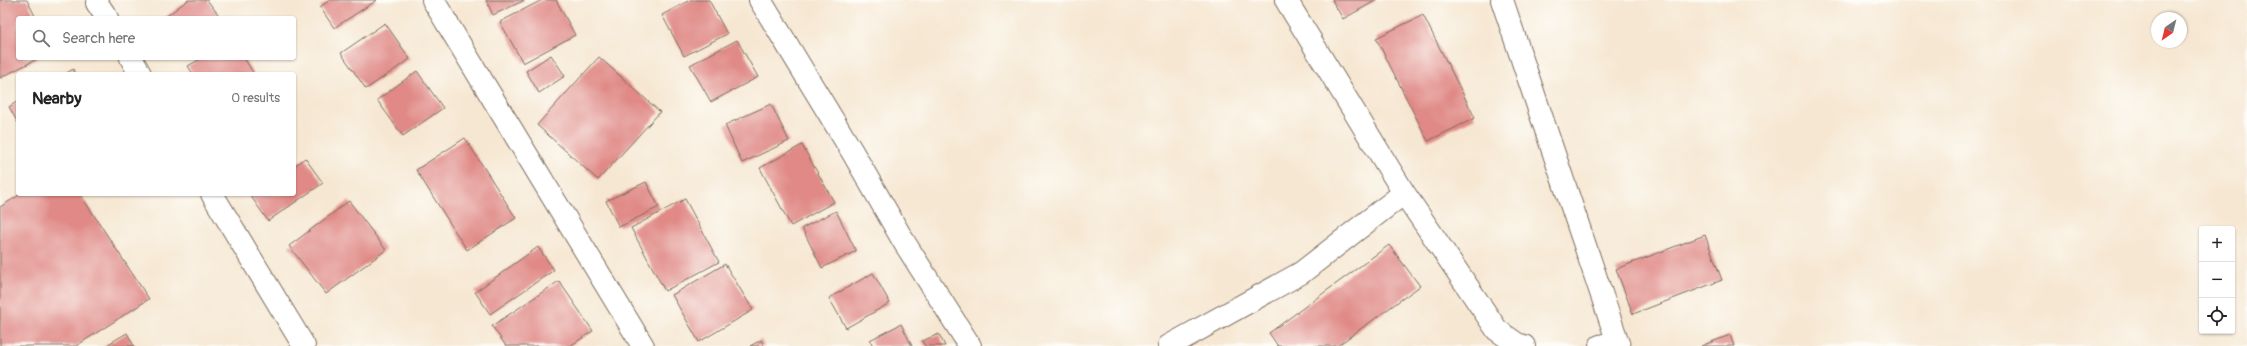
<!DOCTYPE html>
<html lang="en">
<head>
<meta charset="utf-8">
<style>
  :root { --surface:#fff; --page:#f2f2f2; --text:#222; --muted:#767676; --line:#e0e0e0 }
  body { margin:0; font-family:Pangolin,sans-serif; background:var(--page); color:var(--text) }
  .controls { position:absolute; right:12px; bottom:12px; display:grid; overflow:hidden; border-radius:4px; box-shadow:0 1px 3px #0004 }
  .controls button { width:36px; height:36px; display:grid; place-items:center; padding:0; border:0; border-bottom:1px solid var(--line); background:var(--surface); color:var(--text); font:20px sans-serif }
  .compass { position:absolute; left:2151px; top:12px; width:36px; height:36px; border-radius:50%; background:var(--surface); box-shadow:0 1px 3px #0004; rotate:215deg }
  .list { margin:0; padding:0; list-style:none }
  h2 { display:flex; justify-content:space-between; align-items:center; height:52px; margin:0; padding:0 16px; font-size:17px }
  h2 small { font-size:13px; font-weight:400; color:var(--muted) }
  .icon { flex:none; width:22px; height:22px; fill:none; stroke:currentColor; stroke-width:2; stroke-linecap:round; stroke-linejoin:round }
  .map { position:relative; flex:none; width:2247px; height:346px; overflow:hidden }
  .search { position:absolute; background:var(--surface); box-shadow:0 1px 3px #0004; left:16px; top:16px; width:280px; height:44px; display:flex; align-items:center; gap:10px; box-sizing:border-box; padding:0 14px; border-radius:4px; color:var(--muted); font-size:15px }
  .panel { position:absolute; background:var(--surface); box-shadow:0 1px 3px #0004; left:16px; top:72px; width:280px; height:124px; border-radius:4px }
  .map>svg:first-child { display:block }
</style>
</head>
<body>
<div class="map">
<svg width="2247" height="346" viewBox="0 0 2247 346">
  <rect width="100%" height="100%" fill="#fdfcf7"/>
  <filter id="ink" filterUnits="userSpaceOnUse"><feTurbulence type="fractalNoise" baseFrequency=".025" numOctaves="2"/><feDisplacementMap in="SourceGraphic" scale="8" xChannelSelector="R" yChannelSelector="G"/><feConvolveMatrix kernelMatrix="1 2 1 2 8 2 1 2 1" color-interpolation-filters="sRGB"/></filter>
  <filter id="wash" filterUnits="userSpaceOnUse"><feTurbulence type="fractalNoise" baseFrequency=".012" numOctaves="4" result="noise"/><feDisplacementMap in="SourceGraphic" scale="16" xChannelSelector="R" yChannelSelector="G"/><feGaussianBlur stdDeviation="0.9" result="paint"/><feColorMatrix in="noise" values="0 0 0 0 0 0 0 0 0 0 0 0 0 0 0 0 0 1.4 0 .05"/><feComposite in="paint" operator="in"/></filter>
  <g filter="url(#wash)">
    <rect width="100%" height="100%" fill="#f6e7d2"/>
    <g id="blocks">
      <path fill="#e08986" d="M0,0H27L36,18H18V58H39L0,78Z
        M188,0H207L221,18H164Z
        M330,0H377L334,28L320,7Z
        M486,0H525L493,15Z
        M542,0H556L575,35L523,63L500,22Z
        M690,0H709L727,34L684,56L662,15Z
        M1332,0H1377L1343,19Z
        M1423,15L1475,118L1428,141L1376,38Z
        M385,23L410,59L366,89L341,53Z
        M737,40L758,77L711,102L690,65Z
        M551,55L565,76L539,93L526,71Z
        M599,57L660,112L598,180L537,125Z
        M202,58H244L254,74H193L188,66Z
        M73,69L76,74H65Z
        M417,71L443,108L403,136L377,100Z
        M18,101V123L9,107Z
        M771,104L789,141L742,163L725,125Z
        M465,138L516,218L467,250L416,170Z
        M802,145L834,202L791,226L760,168Z
        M305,158L323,183L268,221L250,195L294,194V166Z
        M646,182L659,207L619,227L606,201Z
        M21,194H80L149,299L76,346H0V207Z
        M685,199L719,262L665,291L631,228Z
        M349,201L386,250L326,294L289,246Z
        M836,211L856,251L822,268L802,228Z
        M1705,235L1722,280L1633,314L1616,269Z
        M1389,245L1420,286L1337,346H1278L1269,333Z
        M538,247L554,270L490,314L475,292Z
        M725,264L753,310L699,342L672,295Z
        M873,273L890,303L846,328L829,298Z
        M559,281L593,331L570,346H506L492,326Z
        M901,324L912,346H873L870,340Z
        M127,333L134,346H105Z
        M939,334L945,346H925L922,341Z
        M1730,335L1734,346H1701Z
        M761,340L764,346H750Z"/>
    </g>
  </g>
  <g filter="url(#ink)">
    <use href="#blocks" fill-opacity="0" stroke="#7c6c5d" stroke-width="1"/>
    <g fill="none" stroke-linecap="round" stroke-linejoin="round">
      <g stroke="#7c6c5d" stroke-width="24">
        <path id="minor" d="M433,0L643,346
          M760,0L853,153L904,242L970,346
          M1286,0L1404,193
          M1502,0L1619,346
          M97,3L107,18
          M131,58L140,74
          M212,194L304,346
          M1169,346L1301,273L1404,193L1497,330L1517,344L1524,346
          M1600,346L1617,342"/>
      </g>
      <use href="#minor" stroke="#fff" stroke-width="22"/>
    </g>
  </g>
</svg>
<div class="controls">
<button>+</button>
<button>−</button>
<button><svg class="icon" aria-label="locate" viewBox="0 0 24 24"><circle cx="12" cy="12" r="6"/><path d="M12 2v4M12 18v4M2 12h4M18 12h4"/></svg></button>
</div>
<svg class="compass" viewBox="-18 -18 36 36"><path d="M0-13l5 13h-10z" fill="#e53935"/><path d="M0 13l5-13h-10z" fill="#767676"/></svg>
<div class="search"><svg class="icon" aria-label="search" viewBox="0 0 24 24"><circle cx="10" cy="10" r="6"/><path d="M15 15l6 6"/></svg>Search here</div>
<section class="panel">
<h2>Nearby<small>0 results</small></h2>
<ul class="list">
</ul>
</section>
</div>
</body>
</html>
